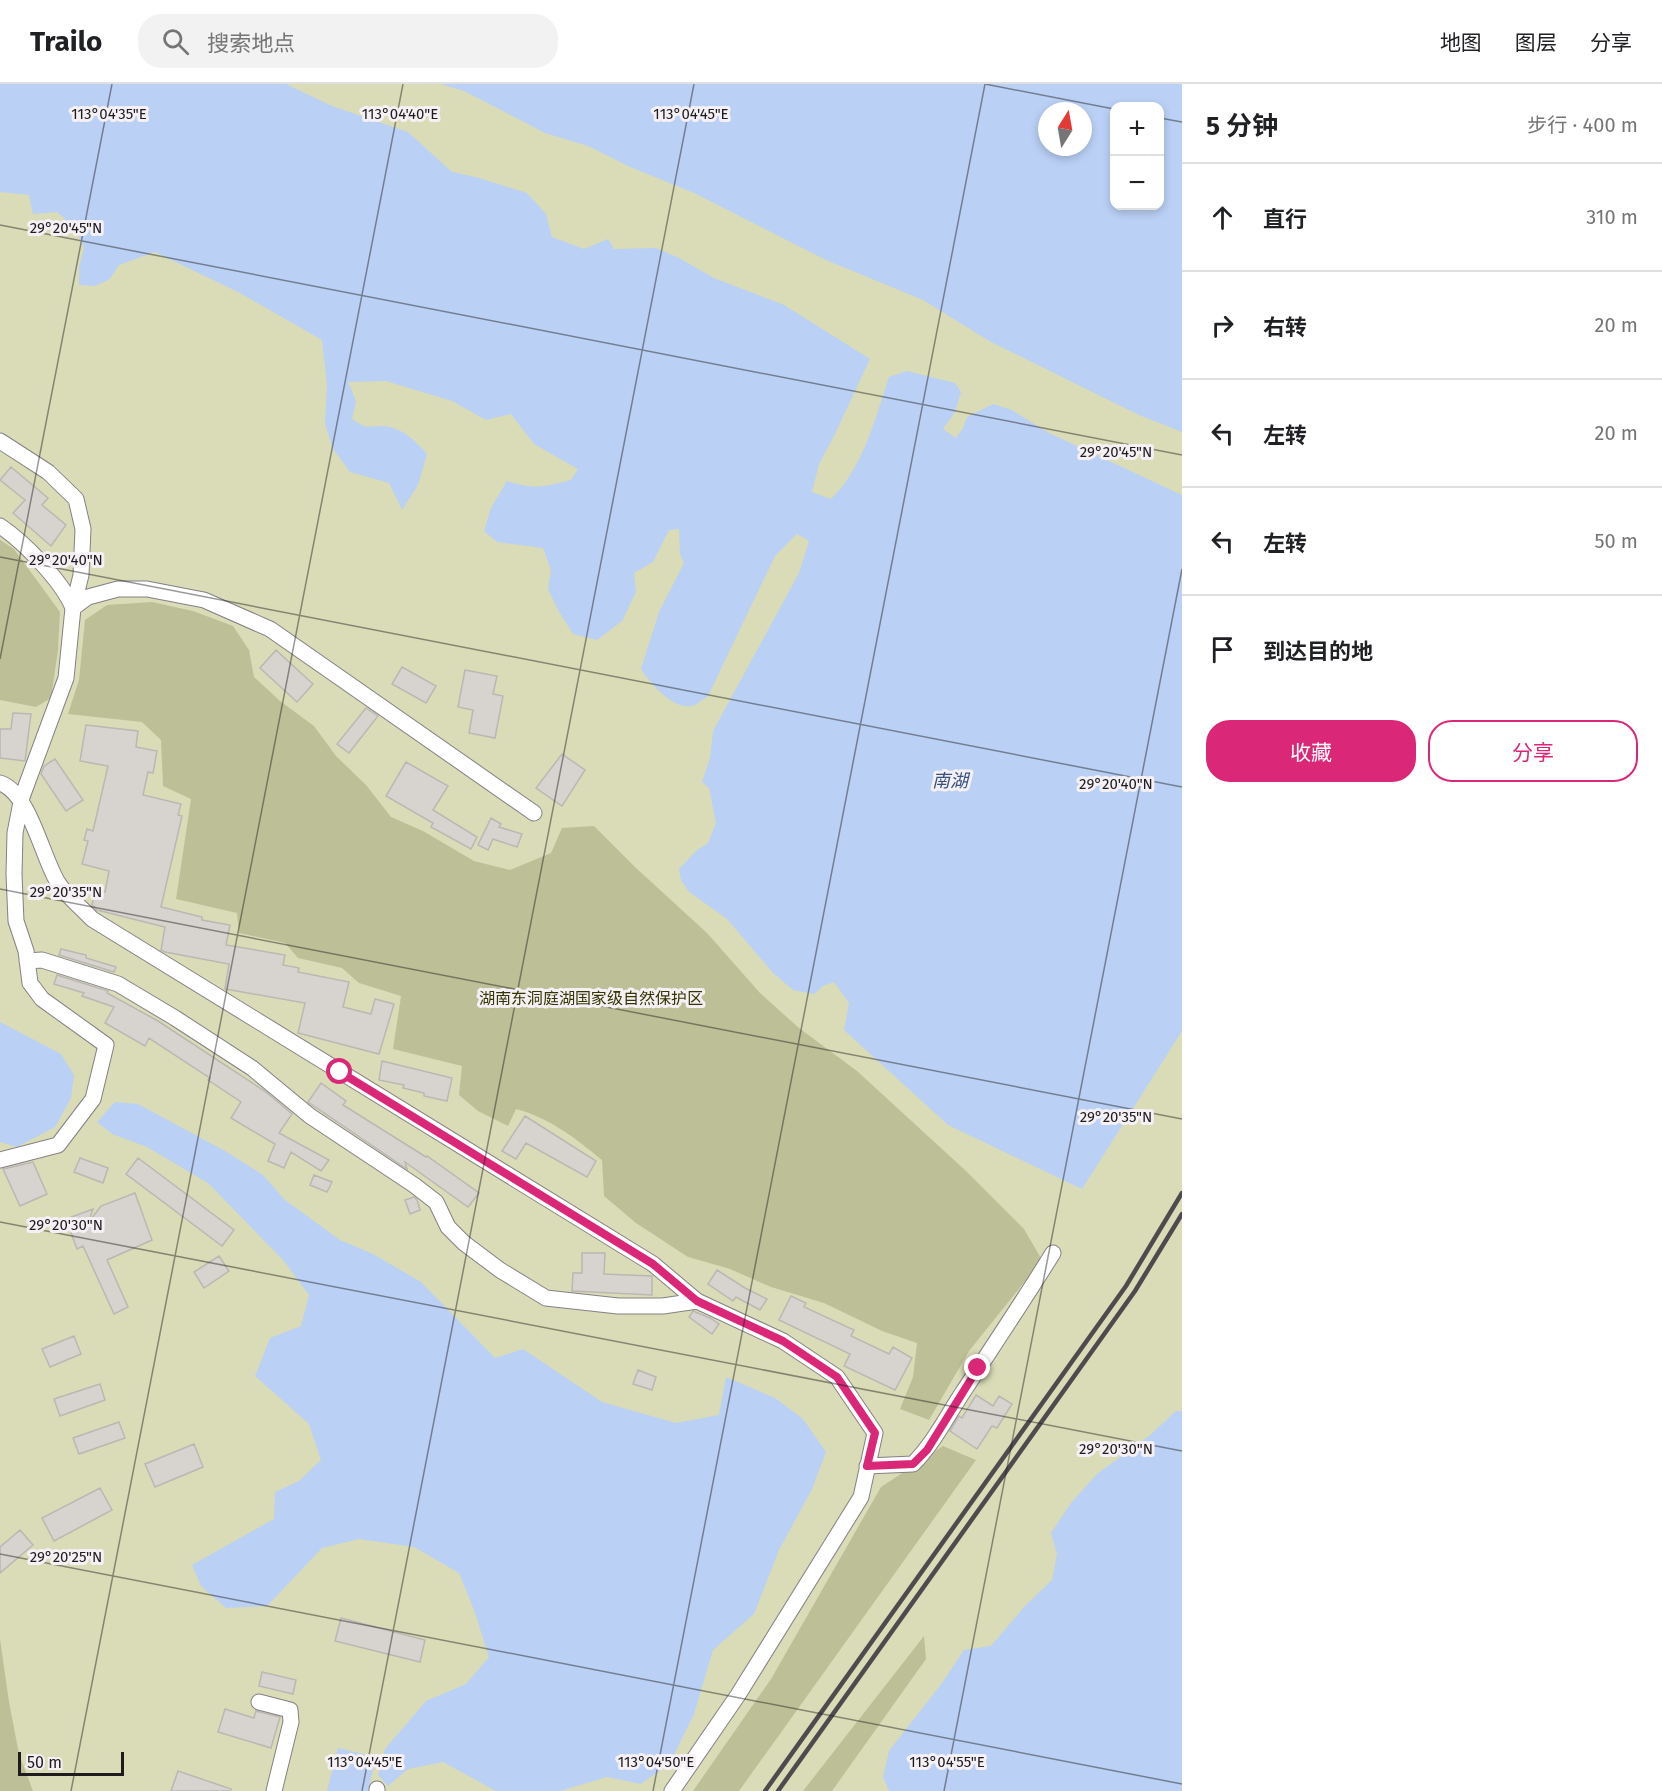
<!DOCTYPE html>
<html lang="zh">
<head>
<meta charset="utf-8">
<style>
  :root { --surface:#fff; --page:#f2f2f2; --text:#202124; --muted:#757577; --line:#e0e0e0; --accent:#db2777 }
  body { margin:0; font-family:"Fira Sans","Noto Sans SC",sans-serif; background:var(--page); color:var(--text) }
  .controls { position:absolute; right:18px; top:18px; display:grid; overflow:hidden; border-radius:12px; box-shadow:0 3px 9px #0003 }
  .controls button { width:54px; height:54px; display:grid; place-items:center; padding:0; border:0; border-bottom:2px solid var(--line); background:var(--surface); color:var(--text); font:30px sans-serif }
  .compass { position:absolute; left:1038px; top:18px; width:54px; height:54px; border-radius:50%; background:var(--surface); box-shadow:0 3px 9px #0003; rotate:11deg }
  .scale { position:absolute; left:18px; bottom:15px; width:106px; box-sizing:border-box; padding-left:6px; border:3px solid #1d1b1d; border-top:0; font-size:16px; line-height:21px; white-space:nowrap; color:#1d1b1d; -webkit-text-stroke:4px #f4f0f4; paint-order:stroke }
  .stop { position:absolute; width:18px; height:18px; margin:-14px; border:4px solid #db2777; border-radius:50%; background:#fff }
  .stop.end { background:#db2777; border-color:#fff; box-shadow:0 2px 6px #0008 }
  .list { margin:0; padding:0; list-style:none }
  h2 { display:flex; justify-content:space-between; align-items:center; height:78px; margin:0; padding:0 24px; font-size:26px }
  h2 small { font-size:20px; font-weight:400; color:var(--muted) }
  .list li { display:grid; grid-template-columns:39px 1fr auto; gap:18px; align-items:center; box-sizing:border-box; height:108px; padding:0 24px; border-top:2px solid var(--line) }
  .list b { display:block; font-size:22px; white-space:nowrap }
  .list em { font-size:20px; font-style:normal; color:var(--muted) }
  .actions { display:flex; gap:12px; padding:18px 24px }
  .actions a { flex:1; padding:14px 0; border:2px solid var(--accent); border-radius:24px; text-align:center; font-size:21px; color:var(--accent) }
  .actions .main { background:var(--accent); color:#fff }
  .icon { flex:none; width:33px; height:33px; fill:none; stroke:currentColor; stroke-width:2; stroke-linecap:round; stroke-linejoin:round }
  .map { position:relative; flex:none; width:1182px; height:1707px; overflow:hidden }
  header { display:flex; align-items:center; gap:36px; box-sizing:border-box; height:84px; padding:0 30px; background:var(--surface); border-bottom:2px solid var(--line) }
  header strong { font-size:28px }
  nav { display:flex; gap:33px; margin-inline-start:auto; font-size:21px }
  .search { width:420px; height:54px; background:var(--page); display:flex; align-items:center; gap:15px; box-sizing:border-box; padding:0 21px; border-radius:24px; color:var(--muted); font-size:22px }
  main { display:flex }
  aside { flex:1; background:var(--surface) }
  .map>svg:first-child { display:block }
</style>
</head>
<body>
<header>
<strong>Trailo</strong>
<div class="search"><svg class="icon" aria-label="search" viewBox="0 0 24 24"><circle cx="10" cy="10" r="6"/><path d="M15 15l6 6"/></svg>搜索地点</div>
<nav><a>地图</a><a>图层</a><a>分享</a></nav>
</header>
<main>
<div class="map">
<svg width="1182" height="1707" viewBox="0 0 1182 1707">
  <rect width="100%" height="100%" fill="#f4f0f4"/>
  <path fill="#d9dcb6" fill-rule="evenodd" d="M0,0H1182V1707H0ZM1114,22H1160V122H1114ZM1047,27H1083V63H1047Z"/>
  <path fill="#bdc096" d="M0,456L14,465L60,528L58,566L51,614L36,623L0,616Z
    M152,518L193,527L233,542L249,566L254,593L280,617L314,642L336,672L366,701L391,733L423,747L474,777L510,786L551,769L562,744L594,742L636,784L707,849L760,909L799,944L857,987L966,1087L1024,1145L1042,1176L969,1267L929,1336L900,1325L913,1293L917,1259L882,1247L824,1219L771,1203L730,1185L688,1173L636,1139L604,1112L602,1076C575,1054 550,1034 516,1025L508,1042L478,1027L459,1011L462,982L393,965L401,912L359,899L342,884L298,874L285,859L239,849L237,829L176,815L191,715L163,702L161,656L142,638L68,630L79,596L85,536L107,521Z
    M943,1362L976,1376L739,1707H693L771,1595L881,1403Z
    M924,1552L926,1575L832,1707H803Z
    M0,1555L9,1618L19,1670L33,1707H0Z"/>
  <path fill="#bad0f5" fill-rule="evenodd" d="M0,0H286L332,22L408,48L452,88L476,93L527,109L546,130L552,153L584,165L608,155L614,165L656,164L679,174L714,194L784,221L870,275L835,350L819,380L812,408L831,415C863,384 875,335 889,293L907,287L955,299L961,308L955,328L943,345L956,354L963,344L967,333L993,320L1012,326L1047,348L1182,411V947L1082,1105L948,1041L844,946L849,919L834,898L823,902L814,910L793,906L773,889L727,835L688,807L681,796L679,785L697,766L708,759L716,739L709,704L702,698L710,674L713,647L799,489L809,457L797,450L775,472L708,612C703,615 697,621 691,622C672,625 650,599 641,585L659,528L684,479L680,470L679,445L669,446L653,478L634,489L636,508L622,537L597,556L573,550L558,526L548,505L551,486L543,464L497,458L484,447L491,424L507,397C534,406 543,403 571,396L578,385L534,360L511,330L486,336L452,317L386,297L348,298L356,317L352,335C369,346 364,342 383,342C401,343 416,357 427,370L418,401L402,426L389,399L350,388L333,365L325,340L327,301L322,256L240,209L155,168L119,181L110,195L95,202L79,201V183L84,164L75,144L57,128L33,130L29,111L0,108Z
    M441,0H1182V348L1139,331L991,258L923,216L826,176L694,109L628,82L588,62L545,49L464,7ZM1160,22V122H1114V22ZM1047,27H1083V63H1047Z
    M0,938L61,970L74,991L71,1014L55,1043L17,1063L0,1058Z
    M115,1018L138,1020L225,1067L263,1091L285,1116L340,1156L373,1170L421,1198L495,1274L523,1265L602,1318L676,1339L719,1331L726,1293L775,1314L803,1335L826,1368L812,1405L779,1466L754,1530L713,1566L694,1630L670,1679L641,1700L607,1693L560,1707H496L443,1678L408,1685L388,1702L378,1691L385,1665L426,1617L466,1600L489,1573L474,1526L459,1489L414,1463L359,1455L322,1464L267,1522L226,1524L201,1502L192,1481L274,1435L275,1408L299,1397L321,1376L309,1340L255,1292L270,1254L301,1242L309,1211L283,1176L208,1099L147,1063L112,1050L97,1038Z
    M1176,1327H1182V1707H889L883,1693L889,1667L942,1599L964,1566L991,1562L1024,1523L1052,1496L1057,1470L1051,1449L1071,1419L1097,1390L1149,1352Z
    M338,1664L376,1673L368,1707H327Z"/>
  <path fill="#d7d3cf" stroke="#bbb7b3" stroke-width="1.5" d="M11,383L48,414L42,421L66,441L51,462L13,429L25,416L0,396Z
    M276,566L313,600L297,618L260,584Z
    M402,583L436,602L426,619L392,600Z
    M465,586L497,592L493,610L503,612L495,654L469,649L473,626L458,623Z
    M366,624L378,632L349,669L337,660Z
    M13,629L31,630L25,677L0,674V645H11Z
    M86,641L138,647L136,663L157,667L153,689L148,688L143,711L181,720L178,731L182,732L161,823L202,833V836L230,841L226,861L285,871L283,881L299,884L298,888L349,898L343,923L371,930L375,915L394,920L379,970L298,949L305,919L225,905L229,880L165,868L161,866L165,843L97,826L92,821L95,806L105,808L109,787L82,780L88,757L84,756L87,745L93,747L108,682L80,677Z
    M562,670L585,686L562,722L536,704Z
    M55,675L83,716L66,727L41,690L44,682Z
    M406,678L448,702L433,726L477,753L471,765L431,743L433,739L386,712Z
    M491,734L501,740L499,743L522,750L517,763L493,755L488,766L478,761Z
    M61,865L86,871V874L116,883L114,888L59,871Z
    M57,891L108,907L107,909L158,937L266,1008L292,1030L279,1049L329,1076L321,1087L291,1068L284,1084L268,1077L275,1060L231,1034L241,1018L208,996L210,994L149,954L145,962L105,939L114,923L82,912L84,909L54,900Z
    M382,977L452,994L447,1017L424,1012V1009L403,1004L404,1001L379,996Z
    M321,999L346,1017L343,1021L426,1073L427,1072L479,1109L468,1123L405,1078L407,1085L308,1018Z
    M525,1032L596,1077L587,1093L526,1059L516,1075L502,1067Z
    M80,1074L108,1084L103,1099L74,1088Z
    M138,1074L234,1146L222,1162L126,1090Z
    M33,1078L47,1110L20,1122L3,1085Z
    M314,1091L332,1098L327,1108L310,1101Z
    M135,1109L152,1156L107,1176L128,1223L114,1230L83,1162L77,1165L66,1135L93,1125L88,1139L101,1122Z
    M414,1113L417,1116L420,1126L410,1130L405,1116Z
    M582,1169H605L604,1190L652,1192V1211L572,1207L573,1189H582Z
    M219,1172L229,1187L204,1204L194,1188Z
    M717,1186L745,1204L767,1215L760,1226L736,1213L733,1217L708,1200Z
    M791,1212L806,1219L804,1223L854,1246L851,1252L889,1270L893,1263L912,1274L895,1306L844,1282L850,1270L779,1236Z
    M693,1227L710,1234L719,1240L712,1250L689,1233Z
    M74,1252L81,1270L50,1283L42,1265Z
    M638,1286L656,1293L652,1306L633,1300Z
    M100,1300L105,1316L60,1332L54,1315Z
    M976,1311L993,1322L999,1312L1012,1320L997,1344L992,1342L977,1365L950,1347L959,1332L962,1334Z
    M119,1338L125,1354L79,1370L73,1354Z
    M194,1360L203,1383L155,1403L145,1380Z
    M100,1404L112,1426L54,1457L42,1434Z
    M20,1446L33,1461L0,1489V1463Z
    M341,1534L425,1556L420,1578L335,1557Z
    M262,1588L296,1596L293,1610L259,1602Z
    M225,1625L254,1634L256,1627L280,1633L271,1664L218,1648Z
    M178,1687L231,1705V1707H171Z"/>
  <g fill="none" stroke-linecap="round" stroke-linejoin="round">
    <g stroke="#848084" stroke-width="17">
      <path id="minor" d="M0,357L48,388L76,415L83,445L81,491L73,524
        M0,442C24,458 62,497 73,524
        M0,699C29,708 42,772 57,797C65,811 81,823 92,835L653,1180L697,1217L783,1257L837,1293L875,1349L861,1413L738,1611L672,1707
        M27,877L42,876L118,900L175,934L252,984L310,1032L414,1101L436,1118L448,1143L464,1159L500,1186L546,1214L618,1222H663L697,1217
        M0,1076L58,1061L93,1015L106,961L42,915L30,899L26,867L16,837L14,790L15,749L22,713L66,594L73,524L88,513L118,505H147L204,516L270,545L534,729
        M867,1382L913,1380C934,1359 947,1332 963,1308C993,1262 1024,1216 1053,1169
        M259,1618L290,1626L291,1638L274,1707
        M377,1707V1705"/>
    </g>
    <use href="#minor" stroke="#fff" stroke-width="15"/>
    <path stroke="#4e4b4e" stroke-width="4.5" d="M765,1707L1126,1202L1182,1109
      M778,1707L1135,1207L1182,1130"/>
  </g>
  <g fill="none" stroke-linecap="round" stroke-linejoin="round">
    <path stroke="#db2777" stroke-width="8" d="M340,988L653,1180L697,1217L783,1257L837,1293L875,1349L867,1382L913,1380L927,1366L978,1284"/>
  </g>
  <path fill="none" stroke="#1d1b1d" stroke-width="1.5" stroke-opacity="0.45" d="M985,0L1114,25M1160,34L1182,38M0,141L1182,371M0,473L1182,703M0,575L112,0M0,805L1182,1035M0,1138L1182,1367M0,1470L1182,1700M71,1707L403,0M362,1707L694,0M653,1707L985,0M944,1707L1182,485"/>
  <g text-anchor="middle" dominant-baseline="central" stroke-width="6" stroke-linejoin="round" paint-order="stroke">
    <g font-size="16" fill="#343601" stroke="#f4f0f4">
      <text x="591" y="914">湖南东洞庭湖国家级自然保护区</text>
    </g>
    <g font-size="18" font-style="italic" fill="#365283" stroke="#f4f0f4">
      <text x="950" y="697">南湖</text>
    </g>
  </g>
  <g font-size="15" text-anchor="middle" fill="#1d1b1d" stroke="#f4f0f4" stroke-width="6" stroke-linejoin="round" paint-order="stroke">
    <text x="109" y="35">113°04'35"E</text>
    <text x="400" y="35">113°04'40"E</text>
    <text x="691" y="35">113°04'45"E</text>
    <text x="66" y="149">29°20'45"N</text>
    <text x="1116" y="373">29°20'45"N</text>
    <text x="66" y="481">29°20'40"N</text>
    <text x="1116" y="705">29°20'40"N</text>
    <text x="66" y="813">29°20'35"N</text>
    <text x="1116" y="1038">29°20'35"N</text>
    <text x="66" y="1146">29°20'30"N</text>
    <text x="1116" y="1370">29°20'30"N</text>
    <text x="66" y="1478">29°20'25"N</text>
    <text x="365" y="1683">113°04'45"E</text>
    <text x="656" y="1683">113°04'50"E</text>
    <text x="947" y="1683">113°04'55"E</text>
  </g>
</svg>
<div class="controls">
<button>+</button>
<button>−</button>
</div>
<svg class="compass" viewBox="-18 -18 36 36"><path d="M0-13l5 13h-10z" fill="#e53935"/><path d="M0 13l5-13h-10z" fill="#757577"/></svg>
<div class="scale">50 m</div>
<div class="stop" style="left:340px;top:988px"></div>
<div class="stop end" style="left:978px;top:1284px"></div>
</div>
<aside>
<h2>5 分钟<small>步行 · 400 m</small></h2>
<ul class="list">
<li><svg class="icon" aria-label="ahead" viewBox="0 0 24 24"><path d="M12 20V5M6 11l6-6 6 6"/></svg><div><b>直行</b></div><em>310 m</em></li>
<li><svg class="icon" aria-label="right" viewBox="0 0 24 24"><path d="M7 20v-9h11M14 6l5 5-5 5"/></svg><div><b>右转</b></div><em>20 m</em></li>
<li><svg class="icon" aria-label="left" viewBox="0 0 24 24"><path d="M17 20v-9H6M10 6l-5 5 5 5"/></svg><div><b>左转</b></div><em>20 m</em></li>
<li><svg class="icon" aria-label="left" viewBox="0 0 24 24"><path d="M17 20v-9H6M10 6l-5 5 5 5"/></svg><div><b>左转</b></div><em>50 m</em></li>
<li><svg class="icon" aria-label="arrive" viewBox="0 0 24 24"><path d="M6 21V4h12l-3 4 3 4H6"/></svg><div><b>到达目的地</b></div></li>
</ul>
<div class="actions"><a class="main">收藏</a><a>分享</a></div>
</aside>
</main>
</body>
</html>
